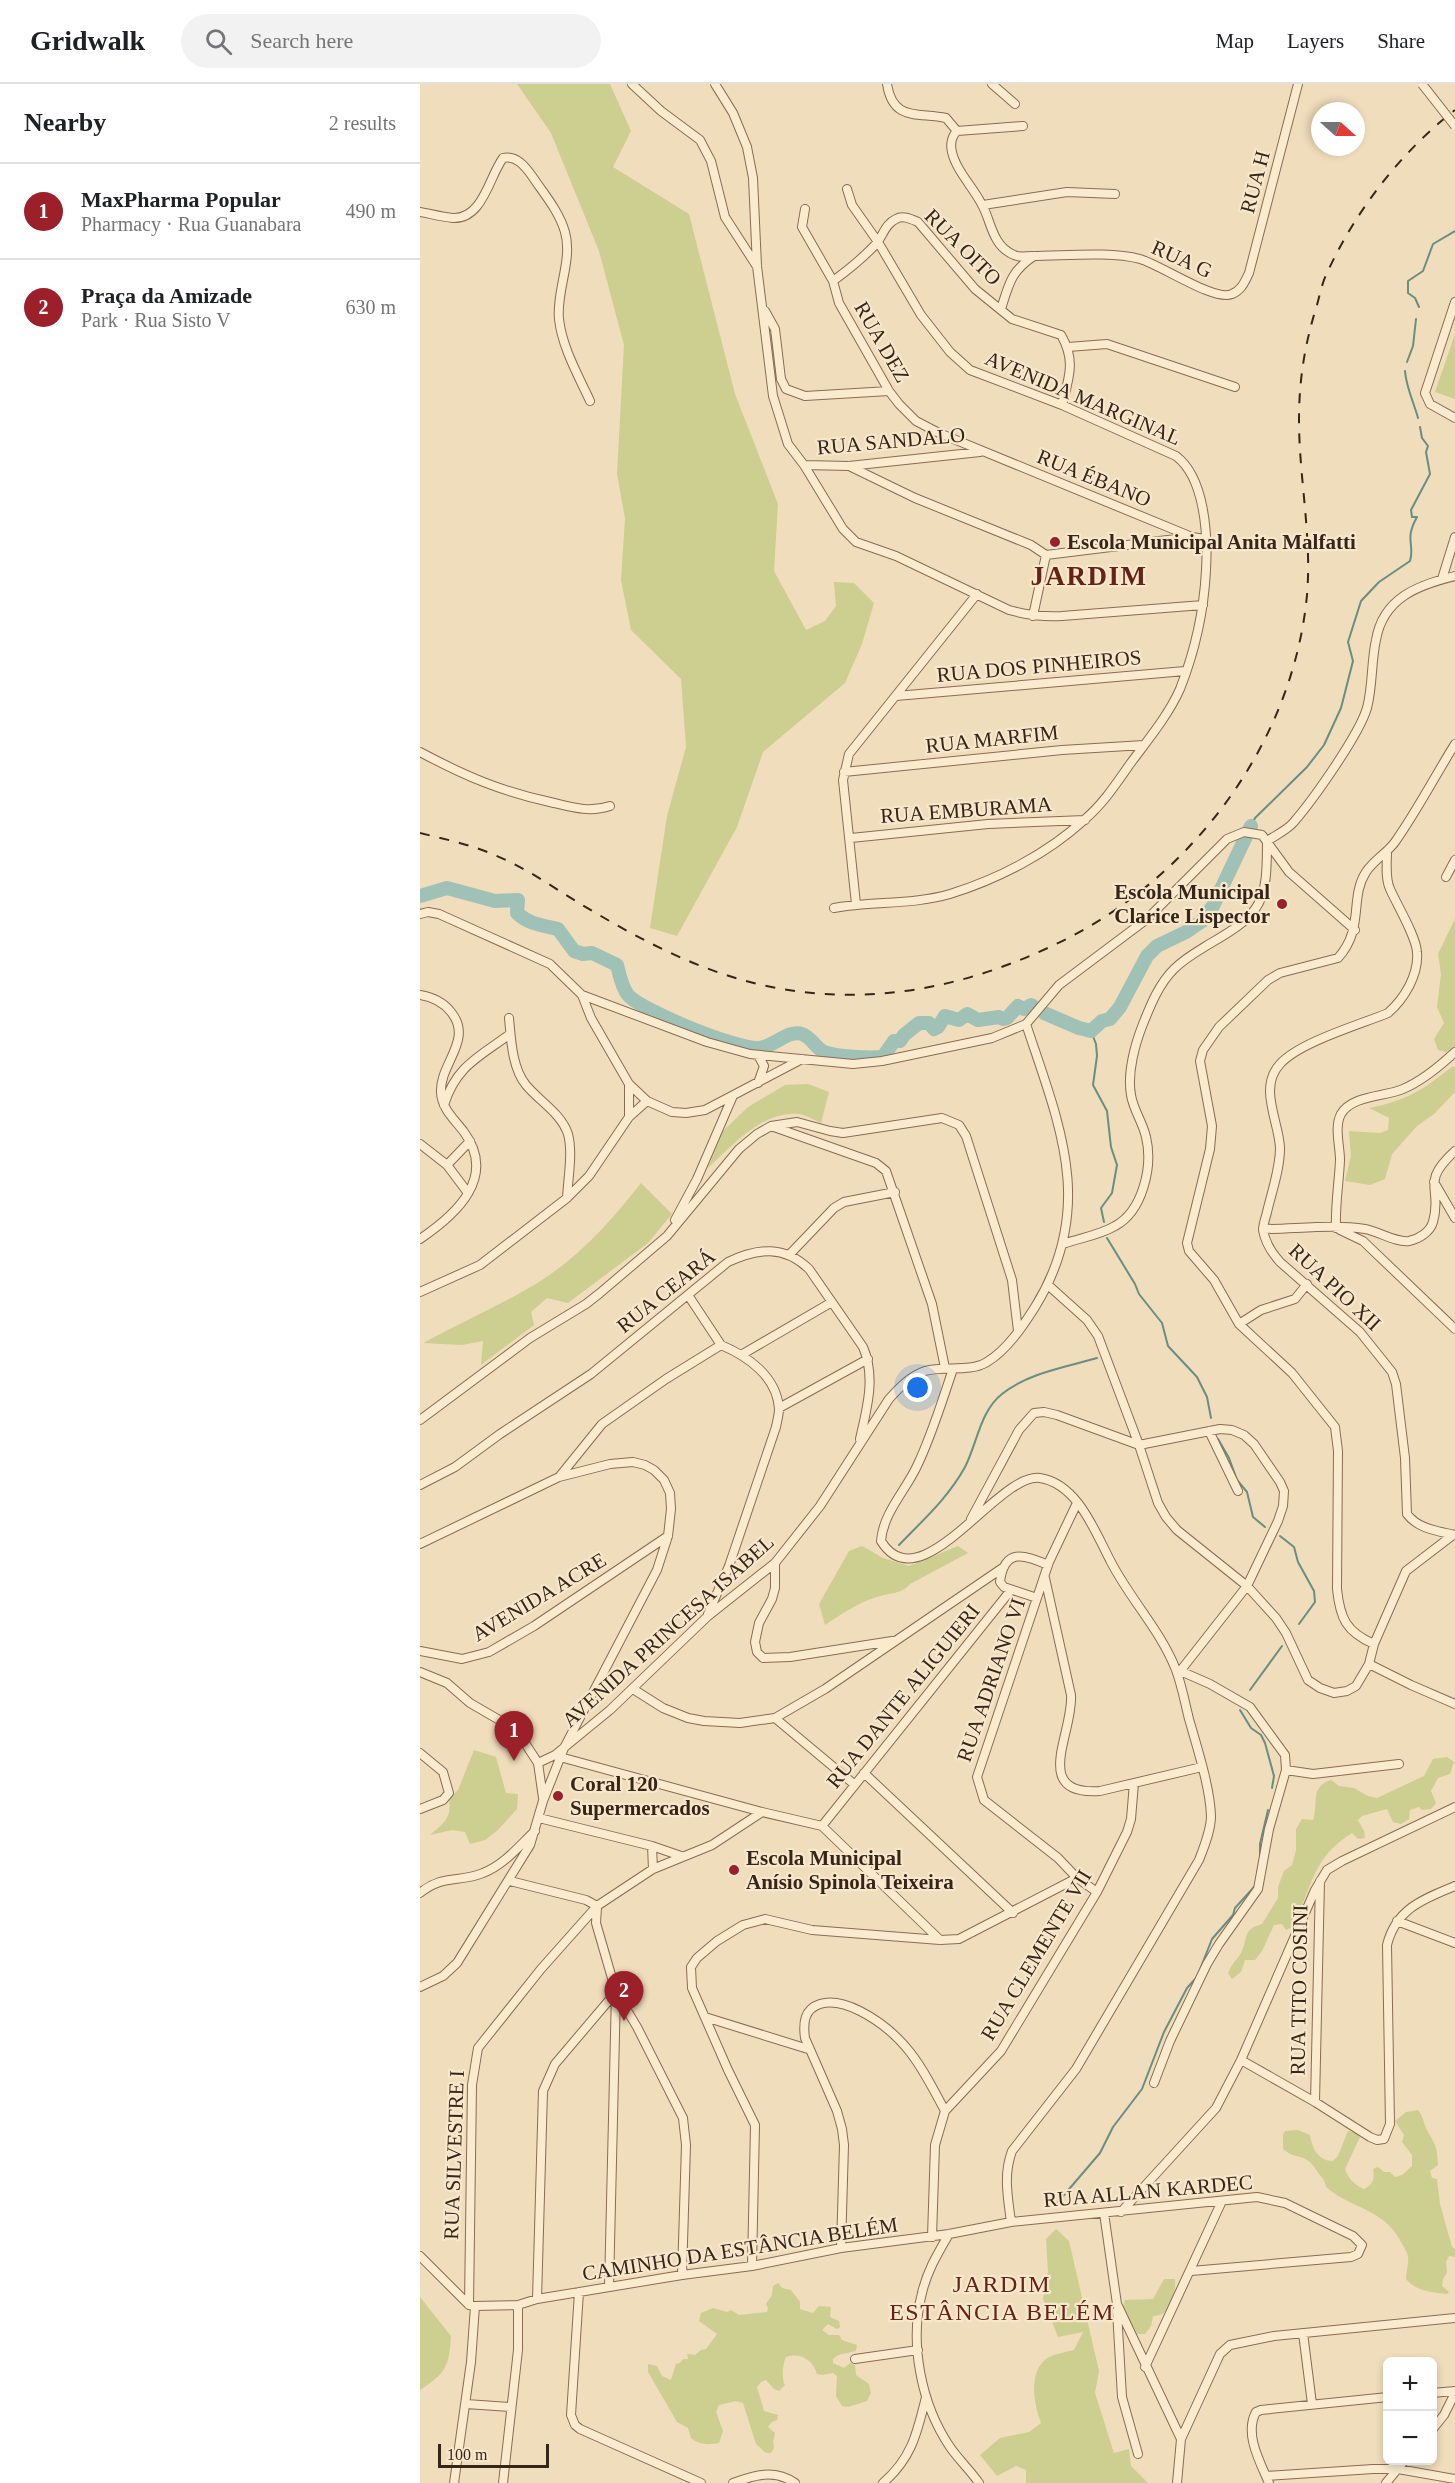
<!DOCTYPE html>
<html lang="en">
<head>
<meta charset="utf-8">
<style>
  :root { --surface:#fff; --page:#f2f2f2; --text:#202124; --muted:#757577; --line:#e0e0e0; --accent:#9b202a }
  body { margin:0; font-family:Georgia,serif; background:var(--page); color:var(--text) }
  .controls { position:absolute; right:18px; bottom:18px; display:grid; overflow:hidden; border-radius:9px; box-shadow:0 3px 9px #0003 }
  .controls button { width:54px; height:54px; display:grid; place-items:center; padding:0; border:0; border-bottom:2px solid var(--line); background:var(--surface); color:var(--text); font:30px sans-serif }
  .compass { position:absolute; left:891px; top:18px; width:54px; height:54px; border-radius:50%; background:var(--surface); box-shadow:0 3px 9px #0003; rotate:111deg }
  .scale { position:absolute; left:18px; bottom:15px; width:111px; box-sizing:border-box; padding-left:6px; border:3px solid #36261a; border-top:0; font-size:16px; line-height:21px; white-space:nowrap; color:#36261a; -webkit-text-stroke:4px #f7e7cb; paint-order:stroke }
  .you { position:absolute; left:498px; top:1304px; width:21px; height:21px; margin:-15px; border:4px solid #fff; border-radius:50%; background:#1a73e8; box-shadow:0 0 0 9px #1a73e833 }
  .badge { display:grid; place-items:center; width:39px; height:39px; border-radius:50%; background:var(--accent); color:#fff; font-size:20px; font-weight:700 }
  .pin { position:absolute; translate:-50% -50px; filter:drop-shadow(0 2px 3px #0008) }
  .pin::after { content:''; position:absolute; top:32px; width:21px; height:18px; background:inherit; clip-path:polygon(0 0,100% 0,50% 100%) }
  .list { margin:0; padding:0; list-style:none }
  h2 { display:flex; justify-content:space-between; align-items:center; height:78px; margin:0; padding:0 24px; font-size:26px }
  h2 small { font-size:20px; font-weight:400; color:var(--muted) }
  .list li { display:grid; grid-template-columns:39px 1fr auto; gap:18px; align-items:center; box-sizing:border-box; height:96px; padding:0 24px; border-top:2px solid var(--line) }
  .list b { display:block; font-size:22px; white-space:nowrap }
  .list p { margin:0; font-size:20px; white-space:nowrap; color:var(--muted) }
  .list em { font-size:20px; font-style:normal; color:var(--muted) }
  .icon { flex:none; width:33px; height:33px; fill:none; stroke:currentColor; stroke-width:2; stroke-linecap:round; stroke-linejoin:round }
  .map { position:relative; flex:none; width:1035px; height:2399px; overflow:hidden }
  header { display:flex; align-items:center; gap:36px; box-sizing:border-box; height:84px; padding:0 30px; background:var(--surface); border-bottom:2px solid var(--line) }
  header strong { font-size:28px }
  nav { display:flex; gap:33px; margin-inline-start:auto; font-size:21px }
  .search { width:420px; height:54px; background:var(--page); display:flex; align-items:center; gap:15px; box-sizing:border-box; padding:0 21px; border-radius:33px; color:var(--muted); font-size:22px }
  main { display:flex }
  aside { flex:1; background:var(--surface) }
  .map>svg:first-child { display:block }
</style>
</head>
<body>
<header>
<strong>Gridwalk</strong>
<div class="search"><svg class="icon" aria-label="search" viewBox="0 0 24 24"><circle cx="10" cy="10" r="6"/><path d="M15 15l6 6"/></svg>Search here</div>
<nav><a>Map</a><a>Layers</a><a>Share</a></nav>
</header>
<main>
<aside>
<h2>Nearby<small>2 results</small></h2>
<ul class="list">
<li><span class="badge">1</span><div><b>MaxPharma Popular</b><p>Pharmacy · Rua Guanabara</p></div><em>490 m</em></li>
<li><span class="badge">2</span><div><b>Praça da Amizade</b><p>Park · Rua Sisto V</p></div><em>630 m</em></li>
</ul>
</aside>
<div class="map">
<svg width="1035" height="2399" viewBox="0 0 1035 2399">
  <rect width="100%" height="100%" fill="#f0ddbb"/>
  <path fill="#cccf8f" d="M97,0H190L211,47L193,83L269,130L315,310L358,420L354,487L386,546L405,537L416,522L414,498L434,499L454,519L442,560L425,599L343,668L317,743L257,852L230,844L247,732L266,663L261,595L211,546L201,496L205,434L197,390L204,261L179,167L131,49Z
    M1035,250V315L1015,308Z
    M1035,835V962L1026,968L1018,966L1014,955L1024,939L1017,923L1021,890L1018,870Z
    M1033,982L1035,984V1008L1014,1030L997,1042L972,1070L965,1095L950,1101L925,1097L931,1072L929,1047L960,1049L968,1046L969,1034L949,1024C988,1016 1003,1006 1033,982Z
    M388,1000L409,1008L401,1039C394,1036 386,1031 379,1030C343,1026 313,1061 288,1084L302,1048L328,1023L365,1001Z
    M221,1099L252,1130L228,1159L148,1219L127,1214L111,1228L114,1241L61,1281L63,1257L42,1261L3,1259C42,1238 84,1220 122,1196C162,1170 192,1136 221,1099Z
    M442,1462L463,1474L489,1482L538,1462L548,1469L490,1500C484,1508 474,1509 464,1511C442,1516 423,1529 405,1541L399,1520L429,1467Z
    M54,1666L76,1673L86,1709L98,1710L97,1725L78,1746L65,1756L50,1760L45,1748L32,1746L10,1751C24,1739 32,1734 29,1715L38,1706Z
    M1027,1673L1034,1678L1030,1690L1018,1694L1011,1707L1016,1719L1011,1725L1002,1726L999,1723L990,1726L989,1735L981,1740L973,1738L967,1725L942,1732L938,1736L944,1747L945,1754L938,1755L932,1749C892,1774 892,1803 873,1843L866,1846L862,1840L854,1841L842,1867L835,1876H825L821,1888L812,1895L808,1889C812,1879 816,1877 821,1869C829,1854 821,1846 842,1840L858,1814V1803L864,1787L872,1781L876,1766V1745L882,1735L893,1736C899,1720 889,1703 911,1696L919,1702L934,1704L948,1712L957,1714L1004,1692L1013,1675Z
    M998,2026C1003,2032 1003,2037 1006,2044C1015,2062 1017,2059 1018,2081L1010,2087L1012,2094L1017,2095L1020,2120L1032,2163L1035,2165V2173L1029,2172L1026,2178L1027,2189L1023,2195L1022,2202L1029,2208L1027,2210C1012,2208 997,2208 986,2195C986,2187 989,2181 988,2173C987,2166 983,2162 980,2156C962,2124 931,2125 906,2103C905,2096 903,2095 899,2090C885,2066 878,2078 863,2065V2051L865,2047L878,2046L890,2051C892,2064 898,2077 913,2077L918,2072L928,2047L937,2049L940,2053L925,2085C928,2095 935,2101 944,2105C953,2100 955,2095 953,2085L958,2083L964,2088H970L975,2093L982,2091L992,2082V2071L982,2058L984,2051L975,2037L986,2028Z
    M636,2145L649,2157L679,2287L675,2309L694,2369L709,2365L711,2382L728,2399H606V2386L596,2382L577,2392L560,2371L580,2354L609,2348L621,2339C614,2321 608,2289 626,2275C633,2270 646,2268 654,2266L663,2248L638,2253L623,2215L628,2187L626,2155Z
    M744,2195H755C756,2209 752,2232 733,2232L731,2242L725,2250H717L703,2223L705,2216L733,2215Z
    M358,2199L362,2204L371,2206L380,2218V2225L393,2229L399,2222L411,2223L410,2233L419,2237L420,2243L417,2245L408,2240L402,2246L409,2251H419L422,2256L437,2261L436,2267L418,2271L413,2275V2279L424,2284L430,2279L435,2281L436,2291L449,2300L451,2309L447,2317L428,2323L422,2322L416,2312L417,2292L413,2289L403,2291L397,2290C393,2276 380,2268 366,2273C363,2279 361,2295 365,2301L359,2307L354,2305L346,2296L341,2298L337,2303L344,2327L358,2331L357,2336L352,2338L348,2343L355,2349L353,2358L354,2364L351,2369H346L336,2360L323,2319L316,2317L299,2321L296,2328L303,2347L299,2359C288,2361 280,2361 271,2354L268,2344L257,2338L228,2288V2280L237,2282L242,2292L251,2296L256,2280L260,2279L263,2275H268L267,2270L275,2271L281,2266L286,2265L297,2250L279,2237L281,2229L293,2224L307,2228L311,2226L319,2231L347,2228L348,2224L346,2220L352,2211L353,2202Z
    M0,2213L31,2252C29,2283 26,2289 0,2306Z"/>
  <g fill="none" stroke-linecap="round" stroke-linejoin="round">
    <path stroke="#678f82" stroke-width="2" d="M999,223L995,214L988,209V197L1003,187L1013,160L1035,147
      M987,278L993,262L996,235
      M985,287C986,303 994,319 998,334
      M831,742L835,734L887,683L904,661L921,624L933,577L928,558L941,517L959,498L990,477C995,460 984,456 997,433H992L991,426L1010,390L1006,368L1008,362L1002,354L1000,343
      M671,947L676,960L677,972L673,1001L687,1027L691,1063L697,1081L692,1109L681,1124L684,1138
      M687,1154L715,1200L719,1210L742,1239L748,1262L777,1293L787,1313L791,1334
      M798,1355L809,1374L817,1396L827,1408L833,1433L845,1443
      M860,1452L874,1463L878,1478L894,1507L895,1518L879,1540
      M479,1461C503,1436 528,1414 545,1383C557,1360 560,1327 582,1310C608,1289 646,1283 677,1274
      M830,1606L862,1562
      M820,1626L831,1644L841,1651L845,1659L854,1692L852,1704
      M840,1777V1760L848,1726
      M638,2118L680,2069L693,2043L722,2005L744,1948L767,1904L777,1893L792,1855L813,1831L815,1824L835,1802"/>
    <path stroke="#a0c1b5" stroke-width="14" d="M0,812L27,804L75,817L98,816L97,829C110,841 122,841 138,845L154,867L163,870L172,869L197,881C200,891 201,902 208,911C222,927 318,966 339,964C354,963 368,945 382,950C391,953 396,964 404,968C416,973 450,974 463,973L474,957H480L484,951L499,939H509L514,945L518,943L525,932L539,936L547,930L558,936L579,933L583,935L587,934L598,922L604,925L611,921L613,922
      M624,929L659,944L671,947L682,937L690,935L700,923L727,872L737,862L766,848L782,837L793,822L831,742"/>
    <g stroke="#886c54" stroke-width="10">
      <path id="minor" d="M212,0L241,27L280,56L291,77L305,133L336,181
        M295,0L313,29L327,63L333,94L337,182L353,312L368,360L384,381L423,445L436,458L476,472L589,526C607,531 623,533 642,532L783,521
        M467,0C473,38 498,28 526,34L537,47
        M572,0L595,20
        M537,47C532,52 530,60 532,68C536,86 552,102 561,119C568,130 570,145 577,156C581,163 587,168 594,171C600,174 605,172 612,172C644,172 690,167 720,175C741,181 795,218 812,210C822,206 825,197 829,189L878,0
        M537,47L603,42
        M563,121L647,108L695,110
        M385,125L382,143L413,197L419,219L469,307L479,320L496,337L519,349L772,453
        M0,128C11,130 22,133 33,134C63,135 69,93 83,74C96,71 105,82 112,92C124,110 139,127 145,148C153,176 136,207 139,235C142,263 158,291 170,317
        M413,197C428,186 443,174 456,160C463,152 465,140 476,135C483,131 491,135 498,138L555,205L592,235L641,251C656,276 649,294 642,321
        M1035,218L1005,309L1010,320L1035,334
        M581,225C589,200 591,187 614,172
        M345,227L355,245L361,295L366,305L385,312L469,307
        M648,263L687,260L815,303
        M384,381L429,382L560,368
        M429,382L495,414L611,461L626,471L772,453L785,455
        M1022,495L1035,453
        M613,532L626,471
        M476,612L765,587
        M0,668C45,692 80,707 130,718C151,723 169,729 190,722
        M424,688L642,666L724,661
        M431,754L568,740L665,736
        M847,757C856,751 867,746 873,739C893,716 939,651 947,624C953,601 951,578 956,556C963,514 998,501 1035,492
        M967,768C967,779 965,794 970,805C977,821 996,852 997,868C999,891 984,915 968,929C939,941 880,958 860,980C838,1004 859,1037 860,1064C860,1085 852,1107 847,1128C846,1133 843,1140 843,1146C845,1158 852,1169 860,1178L940,1248L972,1288L976,1300L985,1374L987,1430C998,1445 1018,1447 1035,1451
        M1026,793L1035,776
        M436,820L423,696L429,670L557,510
        M414,824C453,817 492,821 530,810C578,795 627,770 664,736C683,720 696,700 710,680C727,657 748,632 760,605C775,567 784,526 786,486C788,451 785,394 756,372L642,321L550,286L530,268L501,231L458,158L432,121L427,105
        M0,830L8,828L19,830L130,880L162,911L287,958L330,970L433,980L462,977L572,954L606,940L639,901L727,835L807,755L824,748L842,751L869,788L935,846
        M0,911C13,913 23,918 31,928C54,956 19,980 21,1009C22,1025 35,1036 44,1048C77,1093 37,1130 0,1155
        M162,911L171,934L209,1000L227,1017L252,1028L266,1029L285,1026L382,975
        M89,934C91,955 92,984 106,1001C119,1017 141,1029 148,1050C153,1069 148,1094 147,1114
        M338,999L344,982L338,971
        M24,1021C36,982 59,973 90,950
        M209,1033V1000
        M351,1042L456,1079L466,1087L512,1220L525,1284
        M0,1060L27,1081L48,1109
        M27,1081L50,1057
        M1014,1098L1035,1134
        M255,1136L277,1095L312,1014
        M916,1144C915,1121 919,1099 920,1076C920,1062 914,1043 921,1030C932,1011 965,1013 983,1005C1002,997 1020,982 1035,968
        M843,1145C875,1145 914,1140 945,1145C958,1147 976,1159 989,1157C999,1155 1010,1148 1013,1138C1023,1103 999,1100 1035,1067
        M920,1146L943,1157L1035,1245
        M643,1160C660,1154 680,1151 695,1142C723,1127 733,1082 726,1053C723,1039 713,1025 711,1011C707,989 715,960 723,940C731,920 739,900 754,885C765,874 778,867 791,859C844,829 847,816 847,757
        M370,1170L414,1124L424,1118L475,1108
        M628,1201L667,1236L678,1252L719,1361L738,1419L746,1433L757,1446L827,1502L856,1534L866,1549L888,1596L900,1604L914,1609L927,1607L936,1602L949,1580L954,1560L986,1487L1033,1451
        M0,1208L60,1181L147,1114L169,1092L209,1033L227,1017
        M268,1211L301,1261
        M819,1240L841,1226L875,1215L887,1200
        M321,1271L412,1218
        M533,1285C522,1317 512,1351 497,1382C486,1406 463,1429 461,1457C501,1521 578,1388 620,1394C658,1400 675,1448 691,1478C710,1515 741,1547 756,1586C762,1602 765,1619 769,1635C777,1663 790,1703 791,1732C791,1746 784,1763 779,1776L656,1985L592,2067C583,2091 588,2114 591,2138
        M359,1324L448,1275
        M0,1336L110,1254L166,1220L180,1209L247,1152L319,1065L337,1050L351,1042L377,1038L410,1047L423,1049L522,1034L539,1041L546,1052L592,1196L598,1247
        M789,1347L818,1407
        M140,1392L182,1340L246,1295L301,1261C327,1272 357,1292 359,1325C359,1330 357,1338 356,1343L309,1482L288,1530
        M0,1401L35,1383L80,1350L171,1290L308,1178C338,1164 364,1161 389,1185L443,1263C456,1293 447,1324 440,1355
        M657,1419L629,1478L557,1693L564,1716L638,1774L657,1794L677,1808
        M551,1435L599,1346L614,1329L624,1328L637,1331L719,1361L800,1345L812,1346L824,1351L834,1360L860,1398L864,1407L863,1422L858,1437L827,1502L761,1586
        M0,1460L139,1393L190,1380L213,1378L225,1381L234,1386L244,1396L250,1409L251,1425L248,1452L237,1486L144,1664L123,1717L110,1761L37,1879L23,1892L0,1903
        M355,1479V1504L352,1515L339,1539L335,1558L337,1568L343,1574L370,1573L472,1557
        M625,1494L651,1611C654,1648 610,1712 680,1707L782,1683
        M617,1514L584,1503L580,1498C584,1464 604,1470 628,1481
        M954,1560C926,1548 920,1534 917,1505L918,1367L915,1343L872,1289L819,1240L794,1196L769,1167L767,1159L790,1065L792,1042L780,977L783,966L799,943L848,896L860,889L918,874C945,844 929,814 946,788C954,776 967,769 975,758C997,727 1015,692 1035,660
        M0,1567L42,1575L69,1568L114,1542L248,1452
        M949,1580L991,1601L1035,1620
        M0,1588L27,1599L50,1619L81,1637L105,1659L118,1679L123,1714
        M213,1605L243,1624L268,1634L284,1637L320,1639L355,1634L405,1605L584,1483
        M355,1634L435,1701
        M0,1669L23,1688L29,1709L23,1716L0,1725
        M140,1673L342,1728L402,1742L520,1856
        M118,1679L135,1671L190,1626L288,1532L355,1479L400,1422L469,1315C479,1304 490,1292 505,1287C525,1281 549,1289 567,1278C587,1266 603,1242 615,1223C677,1123 639,1040 606,940
        M866,1686L893,1690L979,1680
        M444,1689L593,1829
        M119,1734L232,1762L261,1772
        M402,1742L591,1506
        M232,1762L233,1785
        M90,1797L166,1816L177,1822
        M0,1809C23,1790 39,1799 63,1789C84,1781 99,1762 115,1747
        M177,1823L176,1839L196,1908L217,1943L263,2034L266,2061L262,2191
        M977,1837L1035,1859
        M285,1933L388,1965
        M821,1976L895,2018L950,2053L957,2056L964,2055L970,2040L967,1861C976,1825 1003,1815 1035,1802
        M734,1999L750,1957L787,1880L799,1860L838,1805L849,1745L866,1686L865,1671L830,1623L790,1600L758,1586
        M895,2018L900,1797
        M701,2128L796,2024L821,1976L895,1806L907,1786L922,1777L1035,1723
        M684,2129L697,2220L761,2355
        M529,2150C518,2169 507,2187 502,2209C489,2259 501,2320 530,2363C539,2376 550,2386 559,2399
        M512,2153L515,2061L525,2027L581,1967L677,1808L707,1748L711,1735L714,1699
        M421,2164L424,2061L422,2045L417,2027L385,1954C383,1939 384,1925 400,1920C413,1916 428,1921 440,1927C485,1950 502,1983 525,2027
        M0,2172L49,2221L55,2222L98,2221L117,2215L262,2191L332,2182L421,2164L529,2150L591,2138L837,2113L865,2119L933,2152L942,2161L938,2170L931,2173L771,2187
        M332,2182L335,2041L308,1986L272,1904L271,1883L277,1874L297,1857L323,1841L345,1835L392,1846L520,1856L539,1855L657,1794
        M189,2203L196,1908
        M159,2208L151,2331L155,2341L160,2345L281,2399
        M117,2215L123,2007L135,1980L196,1908
        M49,2221L52,2001L58,1964L121,1885L177,1822L233,1785L292,1761L342,1728
        M697,2227L702,2313L718,2370
        M883,2249L892,2320
        M435,2275L498,2266
        M725,2283L802,2117
        M1012,2309L1035,2307
        M46,2320L91,2323
        M1012,2346L1024,2331L1035,2309
        M846,2392L953,2385H978L1035,2395
        M34,2399L51,2278L55,2222
        M83,2399L98,2266V2221
        M313,2399C335,2391 354,2385 375,2399
        M463,2399C492,2374 497,2349 506,2313
        M757,2399L761,2355L800,2270L810,2261L854,2252L1035,2234
        M849,2399C840,2378 824,2350 836,2328L841,2326L968,2313
        M966,2399L985,2376"/>
    </g>
    <use href="#minor" stroke="#fbebce" stroke-width="8"/>
    <path stroke="#36261a" stroke-width="2" stroke-dasharray="10 10" stroke-linecap="butt" d="M0,749C24,755 49,760 72,770C103,782 131,802 159,819C217,854 276,886 342,901C443,924 542,905 634,861C769,798 873,661 887,511C892,452 879,394 879,336C879,295 885,259 897,221C900,210 902,199 907,189C936,126 981,68 1035,26"/>
    <g stroke="#886c54" stroke-width="10" stroke-linecap="butt">
      <path id="minor-bridge" d="M1002,0L1035,42"/>
    </g>
    <use href="#minor-bridge" stroke="#fbebce" stroke-width="8"/>
  </g>
  <g fill="#9b202a" stroke="#f7e7cb" stroke-width="2">
    <circle cx="635" cy="458" r="6"/>
    <circle cx="862" cy="820" r="6"/>
    <circle cx="138" cy="1712" r="6"/>
    <circle cx="314" cy="1786" r="6"/>
  </g>
  <g text-anchor="middle" dominant-baseline="central" stroke-width="4.5" stroke-linejoin="round" paint-order="stroke">
    <g font-size="21" fill="#36261a" stroke="#f7e7cb">
      <text transform="translate(835 98) rotate(-75)">RUA H</text>
      <text transform="translate(543 163) rotate(45)">RUA OITO</text>
      <text transform="translate(762 175) rotate(24)">RUA G</text>
      <text transform="translate(462 258) rotate(60)">RUA DEZ</text>
      <text transform="translate(663 314) rotate(23)">AVENIDA MARGINAL</text>
      <text transform="translate(471 357) rotate(-5)">RUA SANDALO</text>
      <text transform="translate(674 394) rotate(22)">RUA ÉBANO</text>
      <text transform="translate(619 582) rotate(-5)">RUA DOS PINHEIROS</text>
      <text transform="translate(572 655) rotate(-6)">RUA MARFIM</text>
      <text transform="translate(546 726) rotate(-4)">RUA EMBURAMA</text>
      <text transform="translate(915 1203) rotate(43)">RUA PIO XII</text>
      <text transform="translate(246 1207) rotate(-39)">RUA CEARÁ</text>
      <text transform="translate(119 1513) rotate(-31)">AVENIDA ACRE</text>
      <text transform="translate(248 1547) rotate(-42)">AVENIDA PRINCESA ISABEL</text>
      <text transform="translate(571 1596) rotate(-71)">RUA ADRIANO VI</text>
      <text transform="translate(483 1612) rotate(-51)">RUA DANTE ALIGUIERI</text>
      <text transform="translate(616 1871) rotate(-59)">RUA CLEMENTE VII</text>
      <text transform="translate(879 1906) rotate(-89)">RUA TITO COSINI</text>
      <text transform="translate(34 2071) rotate(-88)">RUA SILVESTRE I</text>
      <text transform="translate(728 2107) rotate(-5)">RUA ALLAN KARDEC</text>
      <text transform="translate(320 2165) rotate(-9)">CAMINHO DA ESTÂNCIA BELÉM</text>
    </g>
    <g font-size="21" font-weight="bold" fill="#36261a" stroke="#f7e7cb" text-anchor="start">
      <text x="647" y="458">Escola Municipal Anita Malfatti</text>
      <text x="850" y="808" text-anchor="end">Escola Municipal<tspan x="850" dy="24">Clarice Lispector</tspan></text>
      <text x="150" y="1700">Coral 120<tspan x="150" dy="24">Supermercados</tspan></text>
      <text x="326" y="1774">Escola Municipal<tspan x="326" dy="24">Anísio Spinola Teixeira</tspan></text>
    </g>
    <g font-size="24" letter-spacing="1.5" fill="#662217" stroke="#f7e7cb">
      <text x="582" y="2200">JARDIM<tspan x="582" dy="28">ESTÂNCIA BELÉM</tspan></text>
    </g>
    <g font-size="27" font-weight="bold" letter-spacing="1.5" fill="#662217" stroke="#f7e7cb">
      <text x="669" y="492">JARDIM</text>
    </g>
  </g>
</svg>
<div class="controls">
<button>+</button>
<button>−</button>
</div>
<svg class="compass" viewBox="-18 -18 36 36"><path d="M0-13l5 13h-10z" fill="#e53935"/><path d="M0 13l5-13h-10z" fill="#757577"/></svg>
<div class="scale">100 m</div>
<div class="you"></div>
<div class="pin badge" style="left:94px;top:1677px">1</div>
<div class="pin badge" style="left:204px;top:1937px">2</div>
</div>
</main>
</body>
</html>
